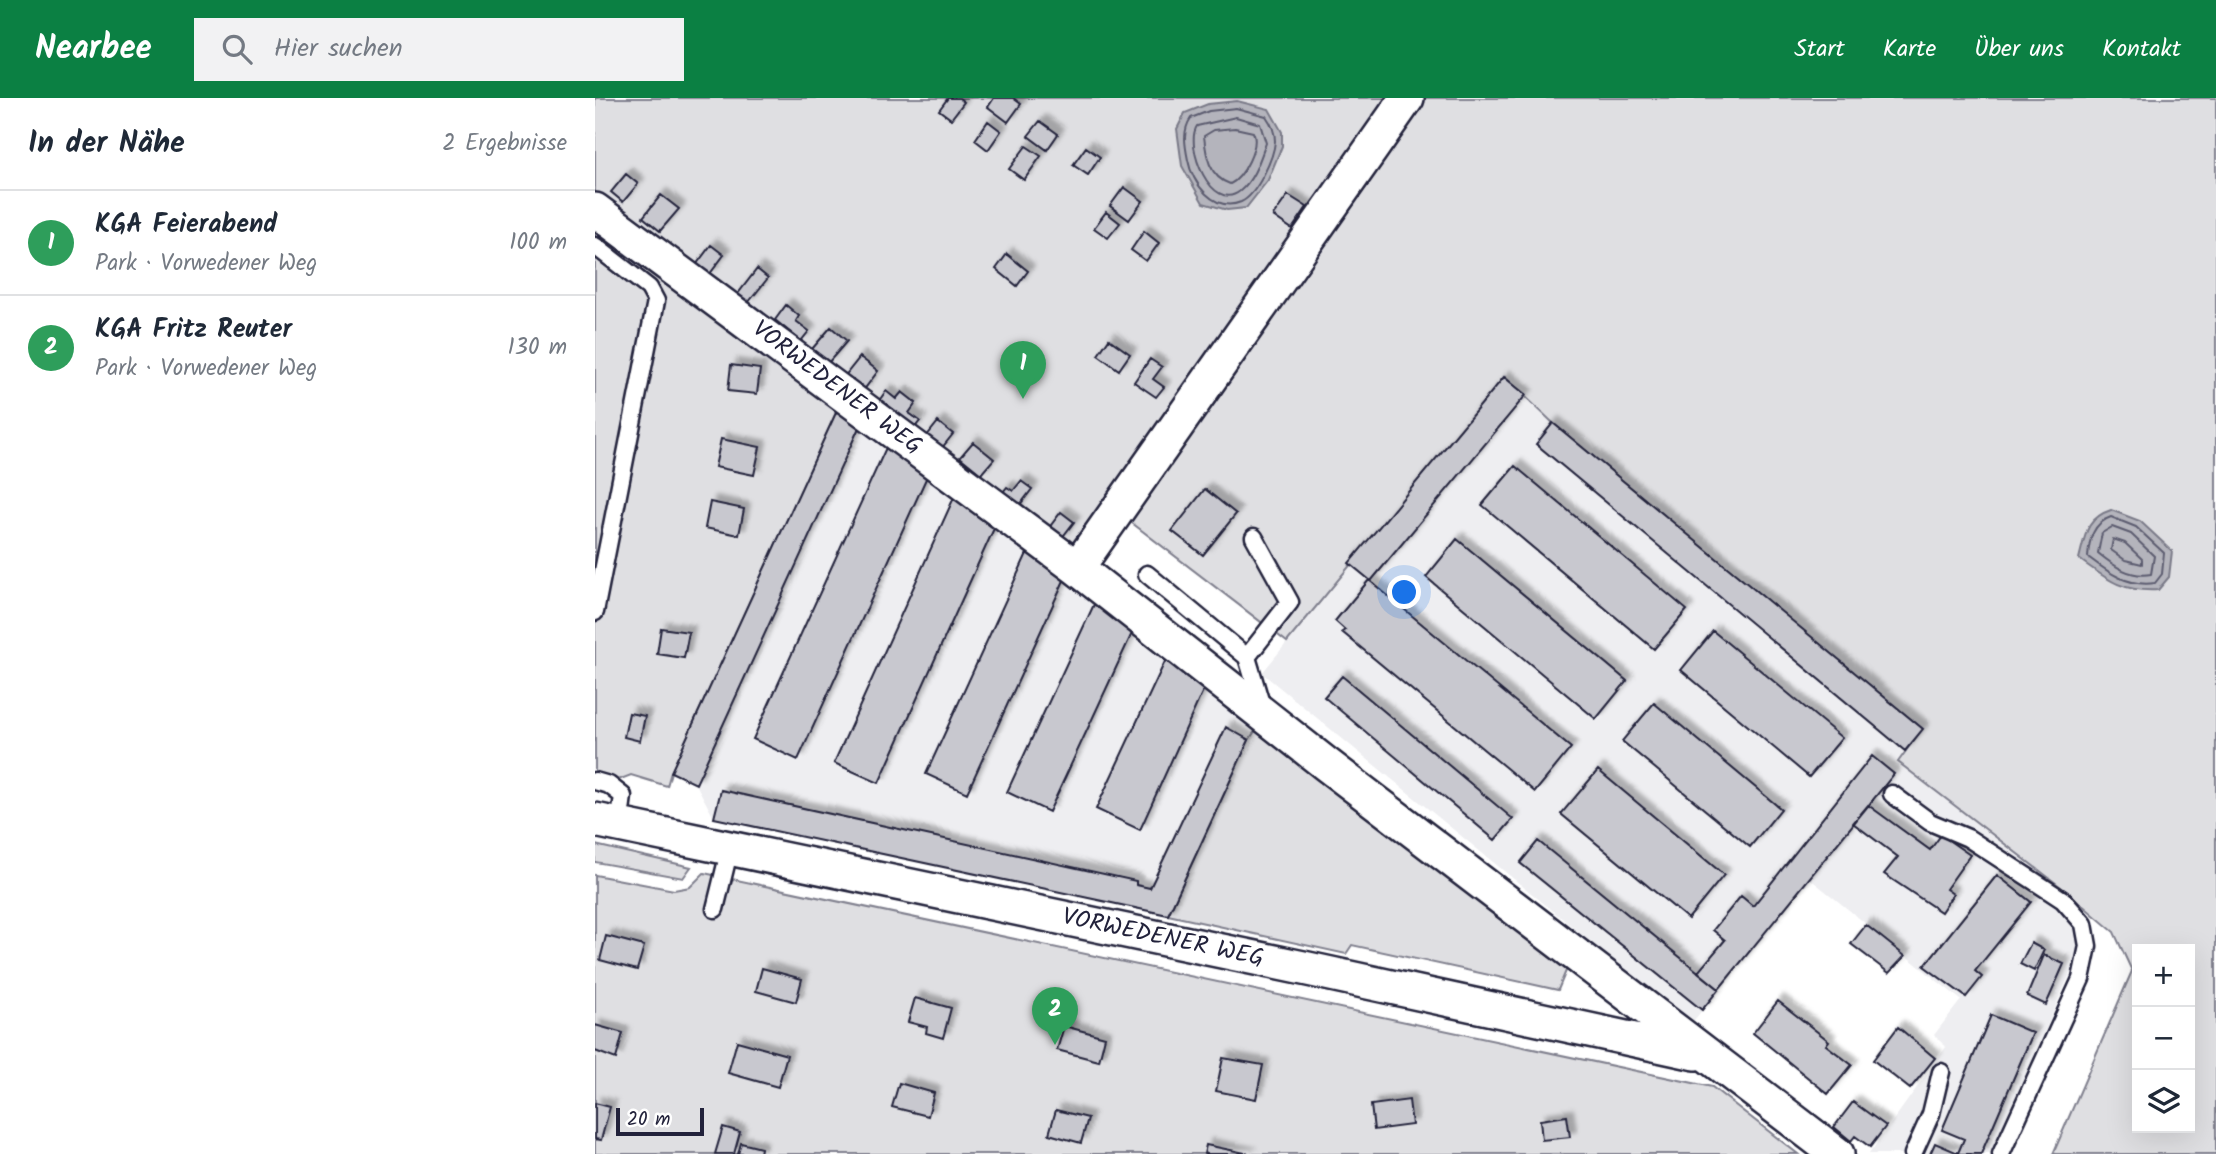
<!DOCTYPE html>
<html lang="de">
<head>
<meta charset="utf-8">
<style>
  :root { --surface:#fff; --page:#f2f2f3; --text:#1f2937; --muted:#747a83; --line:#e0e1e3; --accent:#0b8043 }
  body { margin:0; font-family:Kalam,sans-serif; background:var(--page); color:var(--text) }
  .controls { position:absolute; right:21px; bottom:21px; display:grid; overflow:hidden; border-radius:0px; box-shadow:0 7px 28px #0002 }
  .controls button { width:63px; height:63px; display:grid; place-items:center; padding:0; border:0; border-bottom:2px solid var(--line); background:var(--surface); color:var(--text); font:35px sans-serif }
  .scale { position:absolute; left:21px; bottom:18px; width:88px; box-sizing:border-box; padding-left:7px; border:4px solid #22223b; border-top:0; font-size:19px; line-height:24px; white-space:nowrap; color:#22223b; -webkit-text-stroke:5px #fff; paint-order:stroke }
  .you { position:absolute; left:810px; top:495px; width:24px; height:24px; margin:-18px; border:5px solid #fff; border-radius:50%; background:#1a73e8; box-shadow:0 0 0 10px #1a73e833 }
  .badge { display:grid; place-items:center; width:46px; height:46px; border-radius:50%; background:var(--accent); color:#fff; font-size:23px; font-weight:700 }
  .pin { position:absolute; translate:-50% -58px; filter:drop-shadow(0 2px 4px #0008) }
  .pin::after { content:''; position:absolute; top:37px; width:24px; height:21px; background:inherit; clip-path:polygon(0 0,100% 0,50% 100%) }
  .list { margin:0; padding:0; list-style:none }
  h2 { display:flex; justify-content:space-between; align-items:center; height:91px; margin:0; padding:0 28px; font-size:30px }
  h2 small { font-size:23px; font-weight:400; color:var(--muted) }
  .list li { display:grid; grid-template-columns:46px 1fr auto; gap:21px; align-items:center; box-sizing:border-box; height:105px; padding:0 28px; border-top:2px solid var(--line) }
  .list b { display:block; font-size:26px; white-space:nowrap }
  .list p { margin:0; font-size:23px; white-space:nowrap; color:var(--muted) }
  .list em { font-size:23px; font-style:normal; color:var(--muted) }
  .icon { flex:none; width:38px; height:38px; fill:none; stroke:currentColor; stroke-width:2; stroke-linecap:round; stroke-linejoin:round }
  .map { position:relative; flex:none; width:1621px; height:1056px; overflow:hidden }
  header { display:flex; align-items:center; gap:42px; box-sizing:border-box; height:98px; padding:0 35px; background:var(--accent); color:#fff }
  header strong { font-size:33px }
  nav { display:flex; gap:38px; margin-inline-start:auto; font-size:24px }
  .search { width:490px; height:63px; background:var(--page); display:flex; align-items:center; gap:18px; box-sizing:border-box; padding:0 24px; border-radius:0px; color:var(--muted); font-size:26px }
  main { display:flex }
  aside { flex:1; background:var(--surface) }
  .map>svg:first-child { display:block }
</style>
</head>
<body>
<header>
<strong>Nearbee</strong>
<div class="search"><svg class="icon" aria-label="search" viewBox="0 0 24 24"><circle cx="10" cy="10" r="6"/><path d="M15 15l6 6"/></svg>Hier suchen</div>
<nav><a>Start</a><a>Karte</a><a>Über uns</a><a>Kontakt</a></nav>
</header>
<main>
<aside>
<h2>In der Nähe<small>2 Ergebnisse</small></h2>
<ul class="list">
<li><span class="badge" style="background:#2e9e5b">1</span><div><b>KGA Feierabend</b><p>Park · Vorwedener Weg</p></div><em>100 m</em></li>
<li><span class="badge" style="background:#2e9e5b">2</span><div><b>KGA Fritz Reuter</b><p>Park · Vorwedener Weg</p></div><em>130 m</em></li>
</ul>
</aside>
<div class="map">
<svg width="1621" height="1056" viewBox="0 0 1621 1056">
  <defs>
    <filter id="shadow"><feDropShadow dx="6" dy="-6" stdDeviation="2" flood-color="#0004"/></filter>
  </defs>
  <rect width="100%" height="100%" fill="#fff"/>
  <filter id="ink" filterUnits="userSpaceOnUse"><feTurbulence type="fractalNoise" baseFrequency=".0143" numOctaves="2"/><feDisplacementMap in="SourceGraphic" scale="14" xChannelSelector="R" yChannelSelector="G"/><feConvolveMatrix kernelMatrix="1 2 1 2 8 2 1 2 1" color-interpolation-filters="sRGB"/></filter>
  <g filter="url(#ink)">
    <path fill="#eeeef1" d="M909,279L1328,631L1303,664L1466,789L1499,822L1395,1056H1274L1351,949L1339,937L1366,902L1214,780L1096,926L667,575Z
      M245,306L665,626L654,642L573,817L119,720L101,686L76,674Z"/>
    <path fill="#dfdfe2" stroke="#80808e" stroke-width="2" fill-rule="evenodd" d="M0,0H1621V1056H1458L1537,873L1519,834L1466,789L1303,664L1327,631L958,325L910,279L692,544L533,422L501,471L0,95ZM1542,851H1595V1030H1542Z
      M0,134L245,306L76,674L72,688L36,677L0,691Z
      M665,626L973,868L963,892L757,847L751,856L573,817L654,642Z
      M0,747L96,769L88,780L0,764Z
      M109,775L1117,989L1203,1056H0V777L79,792L95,789Z"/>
    <path fill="#b4b4bc" stroke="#7a7a88" stroke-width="2" d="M642,3L674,11L687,34V48L673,82L651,110L632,112L608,105L587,68L582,31L590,15L613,6Z
      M1516,412L1545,423L1577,453L1574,479L1563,492C1527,494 1513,482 1484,461C1490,438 1491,420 1516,412Z"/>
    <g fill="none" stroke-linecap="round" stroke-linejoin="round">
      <path stroke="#5c5c6f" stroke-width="2" d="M641,10L671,18C676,25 680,33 680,43C679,59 662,97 646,104C619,115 597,85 593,62C590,47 587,33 596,20L614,13Z
        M641,19L665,26L671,45C665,61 659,82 645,93C617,116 589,48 602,28Z
        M640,30L658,34C665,48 648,80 635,86C614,79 611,57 609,38L619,32Z
        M1516,419L1541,429L1569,455L1567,476L1560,485C1533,489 1514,475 1493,459C1494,442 1498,425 1516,419Z
        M1517,429L1536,436L1559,458L1556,476C1535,480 1519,468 1503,455L1507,435Z
        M1518,441L1530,445L1547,461V466L1530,462L1516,452Z"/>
    </g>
    <path fill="#c8c8cf" stroke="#22223b" stroke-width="2" filter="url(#shadow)" d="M353,0H364L369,4L356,21L344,12Z
      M399,0H418L426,6L413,24L393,9Z
      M393,23L406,33L393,52L380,42Z
      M445,23L463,36L452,52L433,38Z
      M431,48L446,58L429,82L414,71Z
      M491,49L505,59L493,77L478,67Z
      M31,76L43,86L28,104L16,94Z
      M529,89L548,103L534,122L515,108Z
      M66,97L84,111L65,133L48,119Z
      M693,97L712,109L697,131L678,118Z
      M511,114L525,125L513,140L499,130Z
      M549,133L564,145L551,163L536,152Z
      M116,147L129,157L114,177L101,167Z
      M412,156L433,173L422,188L401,171Z
      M162,171L173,180L153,205L142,197Z
      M191,207L204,218L201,223L214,233L206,243L180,222Z
      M236,229L252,243L233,265L217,251Z
      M514,241L535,256L524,272L503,257Z
      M265,259L283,273L268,293L249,279Z
      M555,261L567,269L558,281L569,289L561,299L539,284Z
      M136,267L165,271L162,296L133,293Z
      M909,279L931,297L776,483L754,465Z
      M291,293L301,301L307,294L321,305L314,315L325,323L318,332L283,304Z
      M245,306L267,323L101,686L76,674Z
      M343,324L358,336L346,351L331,339Z
      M958,325L1328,631L1310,653L941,346Z
      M126,341L165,349L159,377L120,369Z
      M294,343L334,374L203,662L158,641Z
      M378,344L399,361L386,376L365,359Z
      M920,368L1092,512L1059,551L887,407Z
      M426,383L437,391L421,412L404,399L412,389L418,393Z
      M610,391L641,416L608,457L577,433Z
      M361,395L401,426L284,685L239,665Z
      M115,404L149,411L144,437L110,430Z
      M466,414L479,424L466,441L453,431Z
      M862,441L1032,583L1001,621L831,479Z
      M434,451L471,478L372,695L331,676Z
      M774,482L976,650L940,694L747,534L750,532L740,523Z
      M501,502L539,531L454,714L412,694Z
      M66,530L94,534L89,560L62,556Z
      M1118,533L1247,640L1214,679L1086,572Z
      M573,557L611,586L545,732L501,711Z
      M747,578L918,721L900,742L729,599Z
      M1059,605L1186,711L1155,749L1027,643Z
      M34,615L50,618L45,643L29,639Z
      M631,629L654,642L573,817L119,720L126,692L541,783V787L555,790Z
      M1277,658L1299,676L1124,891L1103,874L1130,842L1118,832L1146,798L1158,808Z
      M1003,672L1129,777L1093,821L966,716Z
      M1273,707L1335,752L1346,737L1375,757L1351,791L1358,796L1346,814L1289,776L1303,759L1258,725Z
      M943,743L1124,891L1107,912L925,765Z
      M1402,777L1436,804L1380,873L1387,879L1371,899L1329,868Z
      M1271,827L1310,858L1294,875L1256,846Z
      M11,838L49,848L42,872L5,862Z
      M1436,845L1449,852L1439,873L1425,866Z
      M1449,857L1469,866L1451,907L1432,898Z
      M167,870L207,881L201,904L161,893Z
      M320,900L356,910L348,940L331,935L332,929L313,924Z
      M1183,903L1234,943L1231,947L1257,967L1233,996L1158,935Z
      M1396,917L1438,935L1386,1056H1335L1340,1045L1363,1055L1369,1041L1347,1032Z
      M0,927L28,935L21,961L0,953Z
      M469,928L510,939L504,963L462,952Z
      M1303,929L1340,960L1315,991L1278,962Z
      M142,943L192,957L183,989L133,975Z
      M628,960L668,967L661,1001L621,993Z
      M304,985L339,995L333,1018L297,1009Z
      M814,1002L817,1027L779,1032L776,1007Z
      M1258,1004L1291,1028L1275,1049L1260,1038L1256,1043L1239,1029Z
      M0,1005L15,1009L6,1042L0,1041Z
      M461,1012L493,1020L486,1045L454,1036Z
      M972,1018L975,1039L947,1042L945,1022Z
      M128,1029L145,1034L139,1056H120Z
      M146,1045L166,1050L165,1056H143Z
      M611,1047L655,1056H609Z"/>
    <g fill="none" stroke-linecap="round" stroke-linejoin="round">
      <g stroke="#22223b" stroke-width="21">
        <path id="service" d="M0,148L54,190L61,203L0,514
          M552,476L652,559L667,609
          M652,559L695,504L659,439
          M0,683L14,687L28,698L24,728
          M1297,696L1335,724L1373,740L1468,802L1489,826L1493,848L1486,881L1406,1056
          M120,811L135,750
          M1318,1056L1336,1016L1346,974"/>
      </g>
      <g stroke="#22223b" stroke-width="38">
        <path id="minor" d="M812,0L482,470L731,666L1242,1056
          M0,112L482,470
          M0,722L713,871L1100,955"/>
      </g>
      <use href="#service" stroke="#fff" stroke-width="16"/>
      <use href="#minor" stroke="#fff" stroke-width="33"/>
    </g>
  </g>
  <g text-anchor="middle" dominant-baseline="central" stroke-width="5" stroke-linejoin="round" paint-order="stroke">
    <g font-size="24" fill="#22223b" stroke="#fff">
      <text transform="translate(242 290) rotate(37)">VORWEDENER WEG</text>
      <text transform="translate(568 840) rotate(12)">VORWEDENER WEG</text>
    </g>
  </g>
</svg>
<div class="controls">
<button>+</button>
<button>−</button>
<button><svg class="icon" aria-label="layers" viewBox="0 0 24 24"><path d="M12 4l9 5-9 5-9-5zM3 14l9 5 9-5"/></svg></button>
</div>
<div class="scale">20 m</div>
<div class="you"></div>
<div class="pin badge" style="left:428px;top:301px;background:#2e9e5b">1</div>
<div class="pin badge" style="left:460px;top:947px;background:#2e9e5b">2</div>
</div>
</main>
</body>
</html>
